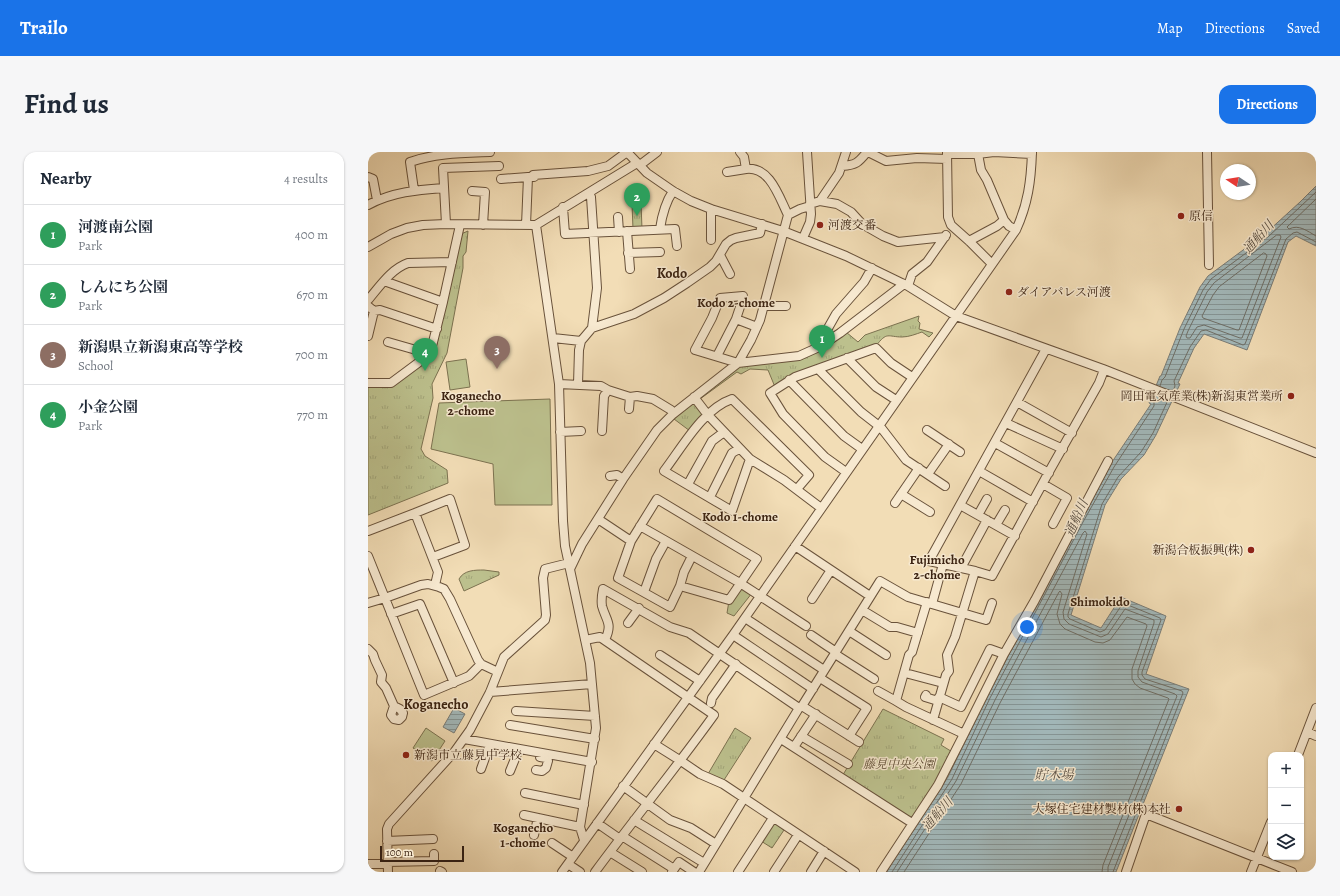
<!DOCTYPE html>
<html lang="en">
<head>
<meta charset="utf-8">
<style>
  :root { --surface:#fff; --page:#f6f6f7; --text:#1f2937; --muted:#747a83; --line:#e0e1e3; --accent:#1a73e8 }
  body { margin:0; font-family:Alegreya,"Noto Serif JP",serif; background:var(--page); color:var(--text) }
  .controls { position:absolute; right:12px; bottom:12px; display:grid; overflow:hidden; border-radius:8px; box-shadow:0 1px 3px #0004 }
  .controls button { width:36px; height:36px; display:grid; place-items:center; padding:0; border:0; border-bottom:1px solid var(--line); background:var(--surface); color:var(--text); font:20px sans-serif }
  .compass { position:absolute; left:852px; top:12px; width:36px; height:36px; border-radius:50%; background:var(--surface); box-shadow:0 1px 3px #0004; rotate:282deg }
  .scale { position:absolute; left:12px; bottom:10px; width:84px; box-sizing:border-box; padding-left:4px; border:2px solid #3b2312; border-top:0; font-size:11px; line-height:14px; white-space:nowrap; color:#3b2312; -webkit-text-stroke:3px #f7e9d0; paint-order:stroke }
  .you { position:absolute; left:659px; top:475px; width:14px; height:14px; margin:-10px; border:3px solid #fff; border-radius:50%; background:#1a73e8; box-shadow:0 0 0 6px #1a73e833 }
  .badge { display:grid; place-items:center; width:26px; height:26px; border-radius:50%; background:var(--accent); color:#fff; font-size:13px; font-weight:700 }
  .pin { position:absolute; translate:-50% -33px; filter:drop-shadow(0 1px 2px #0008) }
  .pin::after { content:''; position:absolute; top:21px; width:14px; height:12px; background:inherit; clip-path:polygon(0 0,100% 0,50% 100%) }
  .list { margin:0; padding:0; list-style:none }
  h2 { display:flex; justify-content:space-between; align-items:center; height:52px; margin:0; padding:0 16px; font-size:17px }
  h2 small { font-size:13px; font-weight:400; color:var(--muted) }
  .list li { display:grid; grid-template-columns:26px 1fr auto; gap:12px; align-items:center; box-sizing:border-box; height:60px; padding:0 16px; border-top:1px solid var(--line) }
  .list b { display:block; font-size:15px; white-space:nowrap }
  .list p { margin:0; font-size:13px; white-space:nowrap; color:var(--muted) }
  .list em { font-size:13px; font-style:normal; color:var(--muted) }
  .icon { flex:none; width:22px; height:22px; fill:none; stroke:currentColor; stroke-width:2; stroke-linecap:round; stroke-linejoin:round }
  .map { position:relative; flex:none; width:948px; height:720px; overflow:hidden; border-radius:12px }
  header { display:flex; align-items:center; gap:24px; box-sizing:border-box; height:56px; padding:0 20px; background:var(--accent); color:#fff }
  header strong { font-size:19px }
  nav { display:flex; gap:22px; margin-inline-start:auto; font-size:14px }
  .intro { display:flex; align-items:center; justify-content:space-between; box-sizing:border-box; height:96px; padding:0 24px }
  h1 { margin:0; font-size:28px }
  .button { padding:10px 18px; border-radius:12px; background:var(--accent); color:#fff; font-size:14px; font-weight:700 }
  main { display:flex; gap:24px; padding:0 24px }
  aside { flex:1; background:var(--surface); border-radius:12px; box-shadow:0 1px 3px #0004 }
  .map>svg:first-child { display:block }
</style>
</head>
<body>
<header>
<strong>Trailo</strong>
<nav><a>Map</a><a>Directions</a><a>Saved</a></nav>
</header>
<div class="intro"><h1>Find us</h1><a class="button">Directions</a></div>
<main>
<aside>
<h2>Nearby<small>4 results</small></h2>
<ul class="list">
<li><span class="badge" style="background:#2e9e5b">1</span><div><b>河渡南公園</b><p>Park</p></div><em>400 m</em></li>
<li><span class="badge" style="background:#2e9e5b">2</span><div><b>しんにち公園</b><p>Park</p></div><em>670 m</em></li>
<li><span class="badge" style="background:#8d6e63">3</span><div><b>新潟県立新潟東高等学校</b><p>School</p></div><em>700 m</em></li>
<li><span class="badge" style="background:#2e9e5b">4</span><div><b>小金公園</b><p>Park</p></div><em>770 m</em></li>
</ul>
</aside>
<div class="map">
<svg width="948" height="720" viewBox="0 0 948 720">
  <defs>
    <pattern id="park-tufts" width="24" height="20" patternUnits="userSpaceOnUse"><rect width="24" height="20" fill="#bcc08d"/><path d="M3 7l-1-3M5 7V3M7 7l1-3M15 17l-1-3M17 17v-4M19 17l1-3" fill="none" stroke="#a2a579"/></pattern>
    <pattern id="water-rules" width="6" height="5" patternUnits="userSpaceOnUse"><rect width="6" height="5" fill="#a2b8ba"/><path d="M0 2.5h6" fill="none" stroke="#859596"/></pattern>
  </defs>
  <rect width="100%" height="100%" fill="#f2ddb6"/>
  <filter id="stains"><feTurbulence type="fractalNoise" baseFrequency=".005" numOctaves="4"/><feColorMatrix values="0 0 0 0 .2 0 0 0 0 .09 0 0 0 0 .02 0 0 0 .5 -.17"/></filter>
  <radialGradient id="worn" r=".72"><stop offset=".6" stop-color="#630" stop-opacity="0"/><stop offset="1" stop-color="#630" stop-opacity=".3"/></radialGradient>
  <path fill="url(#park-tufts)" stroke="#7c7250" d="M273,51L274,77H265L264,52Z
    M100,79L98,100L95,104V116L79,201L64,232L65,246L53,297L57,304L79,318L80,331L0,363V235H24L61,206L69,192L93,82Z
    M551,164L550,169L552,171L551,177L565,181L561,185L554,180C548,182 541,185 534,185C520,185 519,179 508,194L407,235L400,218L382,217L373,222L369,220L332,247L330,245L372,213L426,208L478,180L490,190L497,183Z
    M327,250L335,261L322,279L306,267Z
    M116,418L131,420V423L96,439L91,427C96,418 107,418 116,418Z
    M372,433L384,441L366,464L359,461L361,449Z
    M515,557L576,587L573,593L586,601L544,671L473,626Z
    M367,576L383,586L356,628L340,622Z
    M405,670L416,678L404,696L393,689Z"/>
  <path fill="#bcc08d" stroke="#7c7250" d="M98,207L102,235L82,238L78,210Z
    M182,247L184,353H127L125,312L63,297L71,251Z
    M58,576L77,589L64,609L45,596Z"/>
  <path fill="url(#water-rules)" stroke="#797c77" d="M948,34V94L928,84L920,90L879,198L836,182L826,196L810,231L812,232L788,283L776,303L753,327L737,353L703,463L733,476L753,445L798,464L778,522L821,537L748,720H519L524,710L580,625L619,544L712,368L742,313L783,252L781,251L792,224H793L812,176L832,135L840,124L898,81L932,50Z
    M86,556L97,562L86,581L75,575Z"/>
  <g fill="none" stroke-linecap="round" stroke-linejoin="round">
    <path stroke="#6e6e66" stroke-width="1" d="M948,47L919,75L921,77C931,72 939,79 948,84
      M909,83H912L913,85L874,186H872L836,173L829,175L822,186H819L818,184L820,179L839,140L846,131Z
      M896,101L898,102L899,104L871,178H869L835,166L834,164L845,143L851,135Z
      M792,234L794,228L797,225L816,177L835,138L843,127L901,84L948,40
      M805,239L807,234L806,229L822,195L833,179L838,178L875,193L877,192L918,87L925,81L929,80L948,90
      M524,720L584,627L622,546L715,370L746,315L786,254V249L788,243
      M529,720L588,629L627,548L715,381L717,379L719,382L695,460L696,467L701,472L733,485L740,482L757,457L786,468V471L770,519V525L774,530L807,542L809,544L740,715V720
      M536,720L593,632L632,551L691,440L692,439L694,442L689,462L692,472L697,477L727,490L735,491L742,488L759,465L778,472L779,474L764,517V527L767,532L772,536L800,546L801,547L735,713L734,720
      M745,720L815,541L814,539L777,527L774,523V520L793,468L792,466L755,451L737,478L732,480L702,467L700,465V462L734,352L750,325L773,300L785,281L800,248"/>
    <g stroke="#69523b" stroke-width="10">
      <path id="minor" d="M259,0L279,21L305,39L323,49L343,57L415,79L478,104L540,134L588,164L735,217L948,301
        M372,0L376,5L378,17C402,14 411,45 420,63
        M500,0L518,9L549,6L579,7
        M579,0L580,65L583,73L601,89L624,112
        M839,0L841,113
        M579,2H610L626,0L664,2
        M610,2L613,18L619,28L636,68L641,74L648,78
        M272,13L289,0
        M474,14C488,13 490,11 499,0
        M359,20L378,17
        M0,25L5,27L9,48
        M133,27L160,25
        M46,38L42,10C67,1 95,1 122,0
        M104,39L117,40L115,73
        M221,41L223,45L229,136L224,176
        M452,49L471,21L478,0
        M442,52L452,49L469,52L483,60L494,72L515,84L530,90L577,85
        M0,53C24,40 49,38 76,36
        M195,55L197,82L307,77L309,94
        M250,65L251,80
        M78,72L75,16L131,14
        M158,73L160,25H166L165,23L220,19L240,14L259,0
        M168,73L191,232L195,369L197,394L222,511L228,576L212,675L216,688
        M292,77C294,63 297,51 305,39
        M259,79L262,117
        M435,86L442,70L443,62L439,0
        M343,88V57
        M601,89L629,74L636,68
        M0,95L23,82L39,76L55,73L78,72L168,73L269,11
        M260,101L292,100
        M352,103L362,122
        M16,129L75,150
        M540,134L544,122L559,110L578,83
        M0,148C12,134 23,117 40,111L84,110
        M0,154L6,159L0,184
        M396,154H418
        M6,159L12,158L69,177
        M368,167L389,175
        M185,186L213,189
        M20,190L62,202
        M451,195V188L455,185L468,162L496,130L504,116
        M349,204L368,167L375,146V144L352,146L344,166L327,198L370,211L383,188L392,168L420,63L432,57L442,54
        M479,206L508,235L528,248
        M450,217L493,260L511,274
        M421,228L476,284L494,297
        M0,231H23L62,202L75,150L92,73
        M191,232L233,234L240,238L262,245L269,244L285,247L303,258L305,262
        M210,232L211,198L213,189L224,176L266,162L296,146L319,131L342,115L348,109L358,92L363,88L368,86L392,81L394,72
        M326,245L339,262L382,307L416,328L453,356
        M649,250L704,281
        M261,257L262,245
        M638,271L695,297
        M511,273L538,308L577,334
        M559,278L592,300
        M234,279L236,244L240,238
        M192,280L213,279
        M627,291L681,321
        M382,307L364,359L296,319C315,294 335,257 364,247L441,323L429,337
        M611,319L665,350
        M478,320L457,305L415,262L402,241L427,225L508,196L523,211L544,225
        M560,322L581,292
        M242,324L249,323L255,327
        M320,332L344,289L356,280
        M675,332L699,346L685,372
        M533,342L562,360
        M342,345L364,301L371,297
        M289,347L389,407L361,448L312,434L302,455L250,426L263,389Z
        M527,351L551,316
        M592,353L647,384
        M47,361L82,347L97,393L65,405
        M610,363L619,347
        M230,367L263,389
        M628,373L637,358
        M272,374L372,431L438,474
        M0,379L47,361L70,420L67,433
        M427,394L502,444
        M0,404L56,543L101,524L113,512
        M575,412L607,419
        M593,416L619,368
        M202,417L214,392L255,327L289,278L305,262L370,211L431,204L451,195L472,181L536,132
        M312,434L316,420L324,404
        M276,440L288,407L298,389
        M444,447L463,418
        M559,450L544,500L541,503L528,549L538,555L596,582
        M0,451L17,446L53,433L60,432L71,435L76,437L82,447L110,508L113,512L130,520
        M564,452L575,412L561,409L678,197
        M494,458L522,475H529L550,481
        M23,462L52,452L86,531
        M377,466L456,518
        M260,471L271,456
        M481,479L518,503
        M365,483L445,537
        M443,483L468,500
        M217,488L232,485L346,563C308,616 266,667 227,720
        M237,488C245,471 238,469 234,454C233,448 234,442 235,437L302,475L321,481L431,556
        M0,497L5,502L7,508L14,523L13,530L18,536L26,554L32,557L35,561L34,565L31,568L26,567L23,563L26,554
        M467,502L506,527
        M292,503L332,529
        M537,521L575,531
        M452,526L499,556L481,584
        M510,539L528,549
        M122,540L224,532
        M558,543L557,545L570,549
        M571,545L593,555L622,497L636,502
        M343,551L344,546L368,512
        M434,554L491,590
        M148,559L227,564
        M565,568L578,523L581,519L579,503L587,485L607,419L624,424L682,318L731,231L736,218
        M142,573L227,587
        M939,580L948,584
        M433,584L480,612
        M96,587L224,610
        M413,587L544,671
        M286,592L313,609L332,622L355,632L487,720
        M426,595L448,562
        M930,603L948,556
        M113,617L122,592
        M168,618L174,619L178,616L180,609L178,606L172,605V603
        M142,619L151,597
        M255,634L302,668L323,676L348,692
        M157,641L216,653
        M156,663L212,675
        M266,668L336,711
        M229,671L252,687
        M166,683L170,666
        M254,684L306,717
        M19,689L65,687
        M184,691L205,705
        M242,700L274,720
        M19,710L66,709V702
        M0,712H19
        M200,712L212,720
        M72,719L74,720
        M20,720L19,677L21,672L87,599L102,578L122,540L136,505L177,468L178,463L175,426L177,417L201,411
        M194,720L365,483L648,78C660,52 663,29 664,0
        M304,720L311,710L326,720
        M331,720L431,556L434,554L512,429L540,445L618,468L624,451
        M370,720L405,666
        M406,720L430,683
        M443,720L456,699
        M513,720L570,633L596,582L636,502L667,448L740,309
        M758,720L778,662L924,720
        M883,720L903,670"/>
    </g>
    <use href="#minor" stroke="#f7e9d0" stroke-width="8"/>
  </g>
  <g fill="#8f2418" stroke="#f7e9d0" stroke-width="1.5">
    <circle cx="813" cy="64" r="4"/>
    <circle cx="452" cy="73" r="4"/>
    <circle cx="641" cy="140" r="4"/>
    <circle cx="923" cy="244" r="4"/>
    <circle cx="883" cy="398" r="4"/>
    <circle cx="38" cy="603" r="4"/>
    <circle cx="811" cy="657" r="4"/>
  </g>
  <g text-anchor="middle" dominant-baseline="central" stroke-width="3" stroke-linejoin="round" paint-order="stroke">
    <g font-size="12" fill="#3b2312" stroke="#f7e9d0" text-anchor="start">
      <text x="821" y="64">原信</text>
      <text x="460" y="73">河渡交番</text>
      <text x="649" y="140">ダイアパレス河渡</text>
      <text x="915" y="244" text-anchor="end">岡田電気産業(株)新潟東営業所</text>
      <text x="875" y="398" text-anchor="end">新潟合板振興(株)</text>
      <text x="46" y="603">新潟市立藤見中学校</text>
      <text x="803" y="657" text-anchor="end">大塚住宅建材製材(株)本社</text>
    </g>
    <g font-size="12" font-style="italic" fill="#5b4a31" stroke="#f7e9d0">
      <text x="531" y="612">藤見中央公園</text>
    </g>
    <g font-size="13" font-style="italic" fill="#5a5044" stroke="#f7e9d0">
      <text transform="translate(890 85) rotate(-48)">通船川</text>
      <text transform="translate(708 366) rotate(-66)">通船川</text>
      <text x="686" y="622">貯木場</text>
      <text transform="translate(569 662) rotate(-49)">通船川</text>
    </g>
    <g font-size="13" font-weight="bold" fill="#3b2312" stroke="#f7e9d0">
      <text x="368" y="150">Kodo 2-chome</text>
      <text x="103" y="243">Koganecho<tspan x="103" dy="15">2-chome</tspan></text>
      <text x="372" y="364">Kodo 1-chome</text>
      <text x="569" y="407">Fujimicho<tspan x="569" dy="15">2-chome</tspan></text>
      <text x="732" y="449">Shimokido</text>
      <text x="155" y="675">Koganecho<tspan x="155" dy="15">1-chome</tspan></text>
    </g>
    <g font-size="14" font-weight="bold" fill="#3b2312" stroke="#f7e9d0">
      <text x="304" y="121">Kodo</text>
      <text x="68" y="552">Koganecho</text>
    </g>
  </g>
  <rect width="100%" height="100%" filter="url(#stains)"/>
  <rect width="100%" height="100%" fill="url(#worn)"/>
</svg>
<div class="controls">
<button>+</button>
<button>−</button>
<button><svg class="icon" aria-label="layers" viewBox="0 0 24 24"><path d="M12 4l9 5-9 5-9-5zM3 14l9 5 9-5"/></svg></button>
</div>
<svg class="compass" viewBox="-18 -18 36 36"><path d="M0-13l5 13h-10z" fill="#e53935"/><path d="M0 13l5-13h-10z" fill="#747a83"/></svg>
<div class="scale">100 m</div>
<div class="you"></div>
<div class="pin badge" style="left:454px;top:206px;background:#2e9e5b">1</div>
<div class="pin badge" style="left:269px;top:64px;background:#2e9e5b">2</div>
<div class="pin badge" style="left:129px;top:217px;background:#8d6e63">3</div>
<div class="pin badge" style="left:57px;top:219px;background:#2e9e5b">4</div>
</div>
</main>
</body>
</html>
